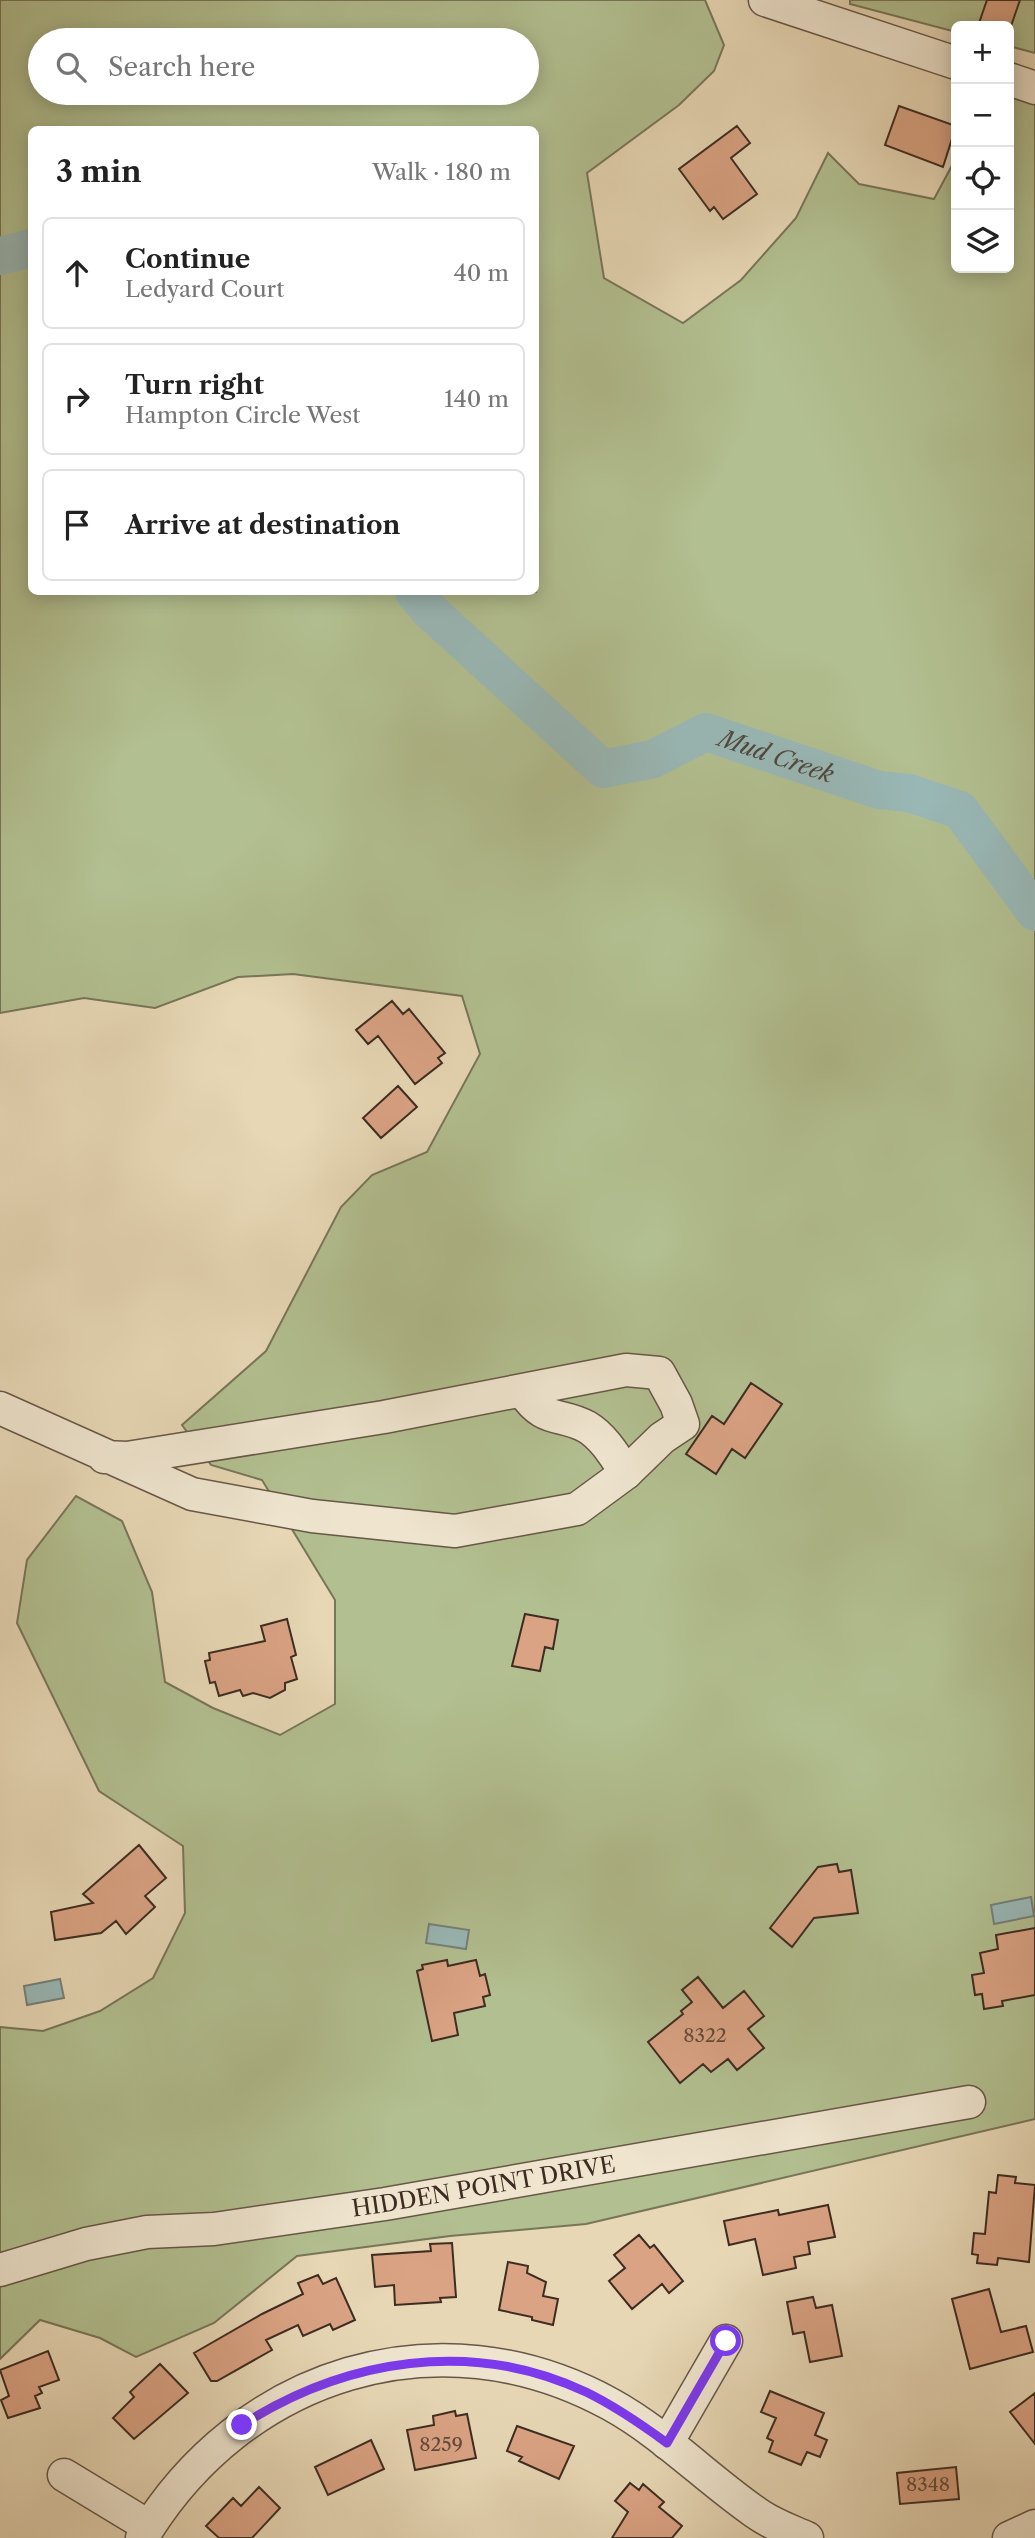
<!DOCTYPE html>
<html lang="en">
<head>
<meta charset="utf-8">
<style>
  :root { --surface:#fff; --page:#f2f2f2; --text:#222; --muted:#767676; --line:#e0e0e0 }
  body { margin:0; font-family:"Libre Caslon Text",serif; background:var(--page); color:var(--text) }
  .controls { position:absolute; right:21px; top:21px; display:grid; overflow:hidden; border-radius:10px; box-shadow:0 4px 18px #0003 }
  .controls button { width:63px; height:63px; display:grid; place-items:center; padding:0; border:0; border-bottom:2px solid var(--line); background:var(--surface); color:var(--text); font:35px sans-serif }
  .stop { position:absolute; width:21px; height:21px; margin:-16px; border:5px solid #7c3aed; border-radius:50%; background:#fff }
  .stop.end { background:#7c3aed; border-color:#fff; box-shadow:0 2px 7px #0008 }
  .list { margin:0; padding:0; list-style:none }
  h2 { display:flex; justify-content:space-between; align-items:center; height:91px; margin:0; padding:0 28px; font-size:30px }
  h2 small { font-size:23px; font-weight:400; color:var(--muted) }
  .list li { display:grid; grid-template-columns:46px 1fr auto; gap:21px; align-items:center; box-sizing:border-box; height:112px; margin:0 14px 14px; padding:0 14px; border:2px solid var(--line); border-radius:10px }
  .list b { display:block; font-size:26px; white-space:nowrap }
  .list p { margin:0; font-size:23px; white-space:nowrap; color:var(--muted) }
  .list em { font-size:23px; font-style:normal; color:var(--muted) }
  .icon { flex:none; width:38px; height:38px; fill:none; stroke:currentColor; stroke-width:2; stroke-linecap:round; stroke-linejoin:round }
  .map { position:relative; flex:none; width:1035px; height:2538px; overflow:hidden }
  .search { position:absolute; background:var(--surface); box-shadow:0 4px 18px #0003; left:28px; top:28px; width:511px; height:77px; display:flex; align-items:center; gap:18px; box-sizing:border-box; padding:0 24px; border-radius:38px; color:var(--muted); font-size:26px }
  .panel { position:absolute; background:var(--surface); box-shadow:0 4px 18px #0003; left:28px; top:126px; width:511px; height:469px; border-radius:10px }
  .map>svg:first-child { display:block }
</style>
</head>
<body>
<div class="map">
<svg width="1035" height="2538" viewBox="0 0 1035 2538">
  <rect width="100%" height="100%" fill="#e7d7b5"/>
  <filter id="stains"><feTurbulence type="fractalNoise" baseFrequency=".00286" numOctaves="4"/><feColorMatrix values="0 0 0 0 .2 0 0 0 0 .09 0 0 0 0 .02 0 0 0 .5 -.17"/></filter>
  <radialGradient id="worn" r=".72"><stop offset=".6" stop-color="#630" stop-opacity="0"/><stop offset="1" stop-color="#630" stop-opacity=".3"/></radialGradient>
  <path fill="#b2bf90" stroke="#787659" stroke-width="2" fill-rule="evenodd" d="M0,0H705L724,45L714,71L679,105L587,173L604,278L683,323L741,280L796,218L828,153L859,184L934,199L956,158V268H1009V92L1035,99V2119L586,2224L450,2236L297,2256L214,2323L136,2357L100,2338L40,2320L0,2359V2027L43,2031L100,2011L153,1978L185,1913L183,1846L99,1791L17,1623L27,1560L76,1496L122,1521L152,1592L165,1682L213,1708L280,1735L335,1704V1600L262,1480L211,1465L182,1425L266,1351L341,1207L372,1175L427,1152L480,1054L462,996L293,974L238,977L155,1008L84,998L0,1013ZM40,40H527V93H40ZM32,130H536V592H32Z
    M850,0H1035V53L1009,46V26H956V32L850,4Z"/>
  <path fill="#99b8b6" stroke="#75807b" stroke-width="2" d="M1031,1897L1034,1916L994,1924L991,1905Z
    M429,1924L469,1930L466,1949L426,1943Z
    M60,1979L64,1998L27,2005L24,1986Z"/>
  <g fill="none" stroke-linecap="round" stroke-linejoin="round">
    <g stroke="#99b8b6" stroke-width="38">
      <path d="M0,256L32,248"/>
      <path id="s1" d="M414,592L429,610L603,769L653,759L706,732L879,790L909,793L960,810L1035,912"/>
    </g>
  </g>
  <path fill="#daa384" stroke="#3e2c22" stroke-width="2" d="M987,0H1020L1011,26H978Z
    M899,106L956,126L943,167L885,145Z
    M737,126L750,143L731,158L757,194L723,219L714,207L710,211L679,169Z
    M392,1001L403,1014L409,1009L445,1053L438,1058L442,1063L415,1084L378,1036L368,1044L356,1030Z
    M398,1086L417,1107L381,1138L363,1118Z
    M751,1383L782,1404L745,1458L732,1449L716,1474L686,1454L712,1416L724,1424Z
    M525,1614L558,1620L553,1649L545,1647L540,1671L512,1666Z
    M287,1619L296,1655L291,1657L297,1679L285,1683V1690L270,1698L253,1693L243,1696L240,1690L219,1696L215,1682L210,1683L205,1661L210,1660L209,1653L265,1641L261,1626Z
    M139,1845L166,1878L145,1896L155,1907L126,1934L116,1921L101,1933L55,1940L51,1912L93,1903L83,1894Z
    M837,1864L839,1872L851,1870L858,1913L814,1918L792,1947L770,1928L818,1867Z
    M1035,1928V1995L1002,2001L1003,2006L984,2009L982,1994L975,1995L972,1975L984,1973L980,1953L998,1949L996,1935Z
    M447,1960L448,1966L476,1960L480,1976L485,1974L490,1995L483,1997L485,2006L454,2013L458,2035L432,2041L417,1971L423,1969L422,1965Z
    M698,1977L723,2008L744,1991L764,2016L748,2029L764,2048L737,2070L728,2059L711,2072L703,2064L680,2083L648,2042L683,2014L681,2011L692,2002L682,1990Z
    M998,2175L1016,2177L1015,2183L1035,2185L1029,2262L998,2258L997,2265L977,2263L978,2255L972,2254L974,2233L985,2234L989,2192L996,2193Z
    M828,2205L835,2237L808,2242L810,2254L794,2257L796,2268L763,2275L755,2239L729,2245L724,2221L778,2210L779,2215Z
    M639,2235L650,2248L654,2245L683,2281L669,2293L662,2284L632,2309L609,2281L625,2268L614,2255Z
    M452,2243L456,2297L440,2298L441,2302L395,2305L394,2285L375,2287L372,2255L431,2251L430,2244Z
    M508,2262L528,2266L527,2273L546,2282L543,2296L558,2299L553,2325L532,2320V2317L499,2310Z
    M318,2275L323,2284L336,2278L355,2320L333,2330L330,2324L303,2336L298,2325L266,2340L272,2350L217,2381H211L194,2353L262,2314L303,2294L298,2283Z
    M989,2289L1001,2332L1026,2326L1033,2352L970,2369L952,2299Z
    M813,2297L816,2308L832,2305L842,2356L810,2362L804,2332L793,2334L787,2302Z
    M48,2351L59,2380L39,2387L42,2393L35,2396L40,2408L8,2418L1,2400L9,2396L0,2370Z
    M160,2364L188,2393L134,2439L113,2418L134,2397L130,2392Z
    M770,2391L824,2413L815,2435L827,2440L820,2457L807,2452L801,2465L769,2452L773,2441L767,2438L776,2418L761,2412Z
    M1035,2393V2444L1010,2412Z
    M455,2411L456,2416L467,2414L476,2458L415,2470L407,2430L434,2425L433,2416Z
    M517,2426L574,2446L559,2479L519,2461L522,2457L507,2451Z
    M371,2440L384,2469L328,2495L315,2467Z
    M956,2467L959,2499L900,2504L897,2473Z
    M630,2483L639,2490L643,2484L664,2502L659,2507L682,2526L672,2538H612L628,2512L615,2501Z
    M259,2487L280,2508L252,2538H219L206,2526L233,2498L241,2506Z"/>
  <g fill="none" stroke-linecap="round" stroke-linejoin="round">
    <g stroke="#685747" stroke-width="35">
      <g id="minor">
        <path d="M765,0L956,63"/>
        <path d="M1009,79L1035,88"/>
        <path d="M523,1391C544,1424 560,1412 587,1427C604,1437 616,1458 626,1473"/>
        <path d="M0,1408L192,1494L312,1516L455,1531L577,1509L626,1473L662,1438L683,1424L676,1404L659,1373L626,1370L384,1417L127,1458L104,1457"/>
        <path id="s2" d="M0,2270L86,2244L147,2232L214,2229L385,2204L969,2102"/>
        <path d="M667,2443L726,2341"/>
        <path d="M64,2475L148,2526"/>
        <path d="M142,2538C241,2373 438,2310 610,2404C663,2433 706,2478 755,2512C771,2524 789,2530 807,2538"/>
        <path d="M1009,2538L1035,2526"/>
      </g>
    </g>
    <use href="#minor" stroke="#efe5cf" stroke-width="32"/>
  </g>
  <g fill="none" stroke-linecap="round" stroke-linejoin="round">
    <path stroke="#7c3aed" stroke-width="9" d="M242,2425C345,2359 472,2338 586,2392C615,2406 641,2424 667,2443L726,2341"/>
  </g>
  <g text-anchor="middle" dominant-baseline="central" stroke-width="7" stroke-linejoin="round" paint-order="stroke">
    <g font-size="19" fill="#654a3a">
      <text x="705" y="2035">8322</text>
      <text x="441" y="2444">8259</text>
      <text x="928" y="2484">8348</text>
    </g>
    <g font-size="23" fill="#3e2c22" stroke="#efe5cf">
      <text stroke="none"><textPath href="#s2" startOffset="492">HIDDEN POINT DRIVE</textPath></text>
    </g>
    <g font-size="24" font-style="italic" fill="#504840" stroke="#efe5cf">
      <text stroke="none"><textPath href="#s1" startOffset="444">Mud Creek</textPath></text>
    </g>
  </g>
  <rect width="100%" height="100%" filter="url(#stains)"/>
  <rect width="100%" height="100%" fill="url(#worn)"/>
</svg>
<div class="controls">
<button>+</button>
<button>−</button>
<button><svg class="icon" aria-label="locate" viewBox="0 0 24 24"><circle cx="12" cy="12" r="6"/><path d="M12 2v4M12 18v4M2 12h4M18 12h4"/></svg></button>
<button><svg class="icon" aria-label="layers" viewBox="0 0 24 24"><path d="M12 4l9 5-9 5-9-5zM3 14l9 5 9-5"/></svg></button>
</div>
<div class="stop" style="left:726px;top:2341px"></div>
<div class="stop end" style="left:242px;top:2425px"></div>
<div class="search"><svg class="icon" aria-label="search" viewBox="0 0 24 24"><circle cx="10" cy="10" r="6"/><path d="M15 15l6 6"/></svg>Search here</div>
<section class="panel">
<h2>3 min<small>Walk · 180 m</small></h2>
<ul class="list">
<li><svg class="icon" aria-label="ahead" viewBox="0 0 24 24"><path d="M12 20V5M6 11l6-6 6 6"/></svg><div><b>Continue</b><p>Ledyard Court</p></div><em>40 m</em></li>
<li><svg class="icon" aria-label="right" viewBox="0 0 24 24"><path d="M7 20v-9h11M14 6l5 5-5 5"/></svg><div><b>Turn right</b><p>Hampton Circle West</p></div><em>140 m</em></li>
<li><svg class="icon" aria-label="arrive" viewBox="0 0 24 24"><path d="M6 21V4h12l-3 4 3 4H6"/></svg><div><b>Arrive at destination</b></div></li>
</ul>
</section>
</div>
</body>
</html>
